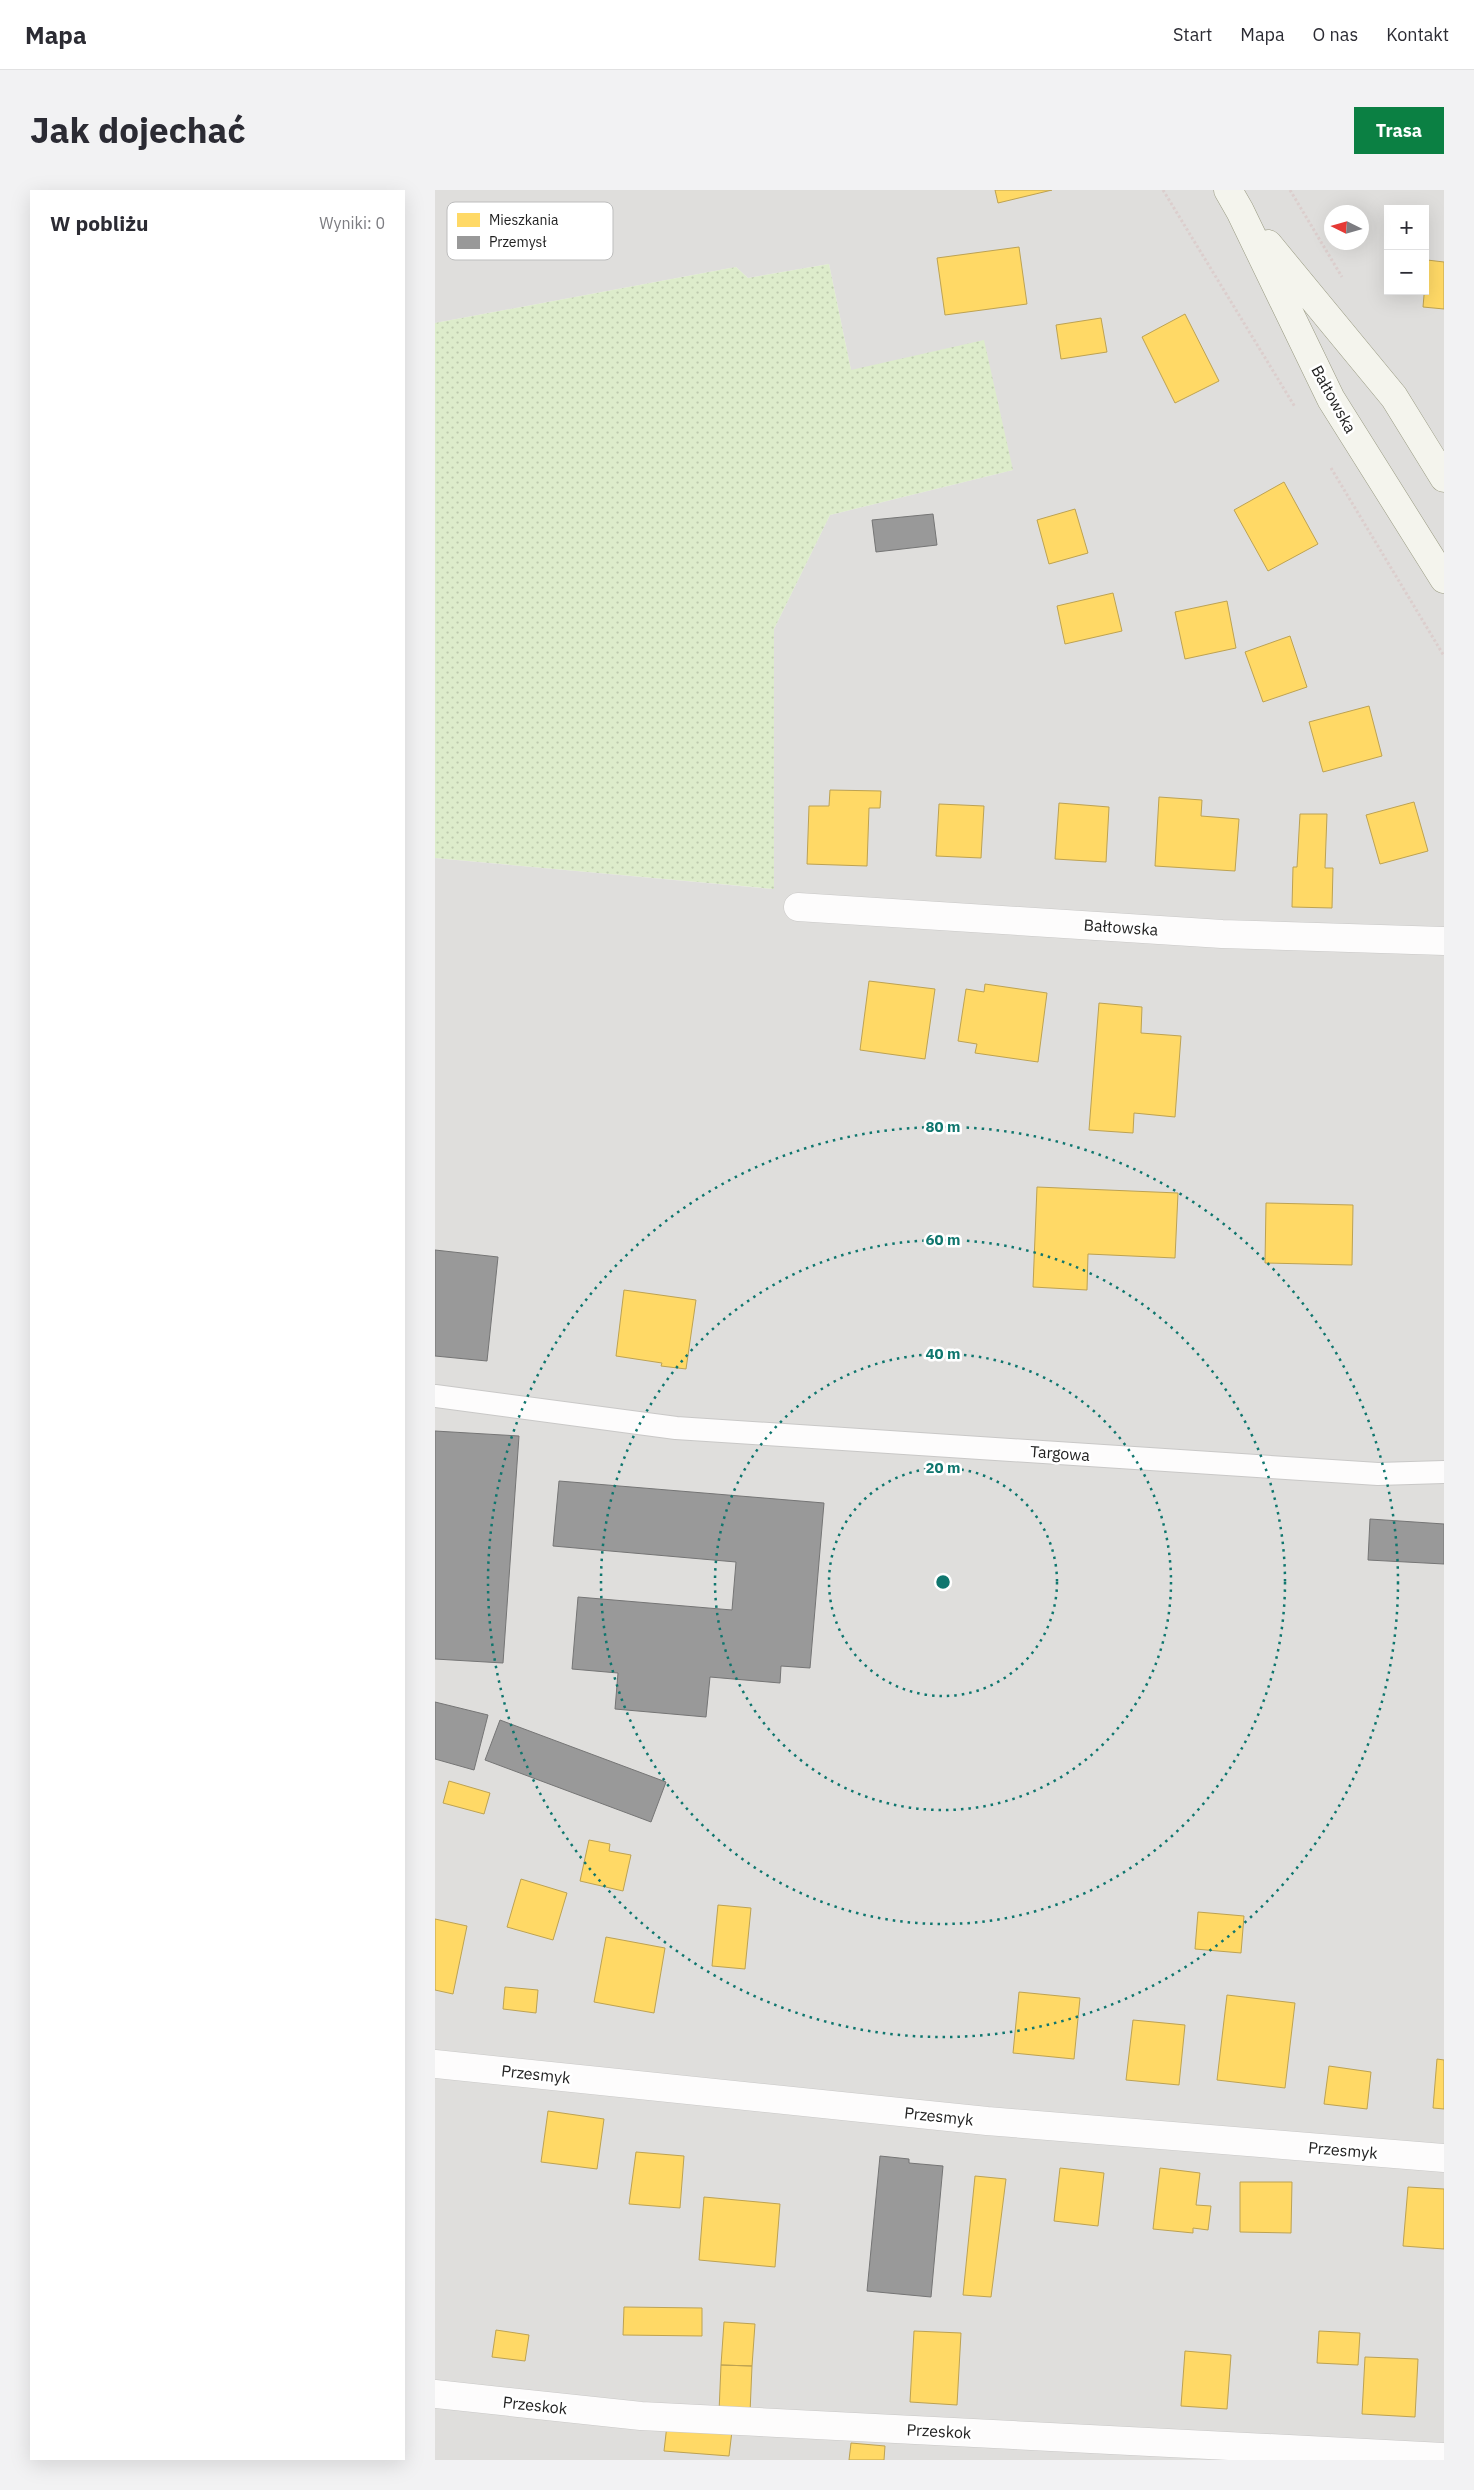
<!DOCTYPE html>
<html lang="pl">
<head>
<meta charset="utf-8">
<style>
  :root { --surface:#fff; --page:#f2f2f3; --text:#2b2b33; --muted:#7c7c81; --line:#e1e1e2; --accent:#0b8043 }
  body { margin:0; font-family:"IBM Plex Sans",sans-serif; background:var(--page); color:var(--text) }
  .controls { position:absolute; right:15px; top:15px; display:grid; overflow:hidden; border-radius:0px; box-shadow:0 5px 20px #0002 }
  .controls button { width:45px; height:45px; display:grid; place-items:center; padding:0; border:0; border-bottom:1px solid var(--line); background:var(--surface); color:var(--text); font:25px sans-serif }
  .compass { position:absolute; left:889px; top:15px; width:45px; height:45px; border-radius:50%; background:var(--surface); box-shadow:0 5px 20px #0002; rotate:275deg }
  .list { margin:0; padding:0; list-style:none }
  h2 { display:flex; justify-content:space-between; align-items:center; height:65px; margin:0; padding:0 20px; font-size:21px }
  h2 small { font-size:16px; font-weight:400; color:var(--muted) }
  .map { position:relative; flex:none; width:1009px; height:2270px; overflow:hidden; border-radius:0px }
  header { display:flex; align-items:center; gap:30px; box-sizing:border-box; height:70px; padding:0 25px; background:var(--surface); border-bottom:1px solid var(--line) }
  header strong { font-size:24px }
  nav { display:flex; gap:28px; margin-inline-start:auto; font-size:18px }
  .intro { display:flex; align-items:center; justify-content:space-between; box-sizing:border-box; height:120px; padding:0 30px }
  h1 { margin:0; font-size:35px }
  .button { padding:12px 22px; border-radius:0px; background:var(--accent); color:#fff; font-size:18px; font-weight:700 }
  main { display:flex; gap:30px; padding:0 30px }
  aside { flex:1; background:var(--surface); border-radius:0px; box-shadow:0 5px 20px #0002 }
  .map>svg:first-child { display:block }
</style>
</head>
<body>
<header>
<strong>Mapa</strong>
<nav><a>Start</a><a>Mapa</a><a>O nas</a><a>Kontakt</a></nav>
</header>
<div class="intro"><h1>Jak dojechać</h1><a class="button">Trasa</a></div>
<main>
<aside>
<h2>W pobliżu<small>Wyniki: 0</small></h2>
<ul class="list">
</ul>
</aside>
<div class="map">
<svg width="1009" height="2270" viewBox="0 0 1009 2270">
  <defs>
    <pattern id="grass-dots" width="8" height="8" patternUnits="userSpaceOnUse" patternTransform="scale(1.25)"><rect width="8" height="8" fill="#ddeccb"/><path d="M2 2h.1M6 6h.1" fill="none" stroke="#bdcaae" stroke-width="1.8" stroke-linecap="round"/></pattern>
  </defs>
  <rect width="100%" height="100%" fill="#f0eeeb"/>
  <path fill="#dfdedc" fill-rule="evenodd" d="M0,0H1009V2270H0V668L338,699L339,439L395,325L578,280L416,180L394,74L313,88L301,77L0,133ZM953,19H990V101H953ZM896,22H926V52H896Z"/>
  <path fill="url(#grass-dots)" d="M394,74L416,180L549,150L578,280L395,325L339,439V699L0,668V133L301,77L313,88Z"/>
  <path fill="#ffd966" stroke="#bda252" d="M560,0H617L563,13Z
    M584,57L592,114L510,125L502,68Z
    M992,70L1009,72V119L988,117Z
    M750,124L784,191L740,213L707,147Z
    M666,128L672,162L626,169L621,135Z
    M849,292L883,354L833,381L799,320Z
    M640,319L653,363L614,374L602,330Z
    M678,403L687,441L630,454L622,416Z
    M792,411L801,458L750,469L740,422Z
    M855,446L872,497L828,512L810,462Z
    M934,516L947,566L888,582L874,532Z
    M395,600L446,601L445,618H434L432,676L372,674L374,616H394Z
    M724,607L767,610L766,626L804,629L800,681L720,676Z
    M979,612L993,661L945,674L931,625Z
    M624,613L674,617L671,672L620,669Z
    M504,614L549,616L546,668L501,666Z
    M865,624H892L890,678H898L897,718L857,717L858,677H862Z
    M434,791L500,799L490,869L425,860Z
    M550,794L612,803L603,872L540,863L542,854L523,851L531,799L549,802Z
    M664,813L707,817L706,843L746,846L740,927L699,923L698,943L654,940Z
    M602,997L743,1003L740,1068L653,1064L652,1100L598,1097Z
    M831,1013L918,1015L917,1075L830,1073Z
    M189,1100L261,1110L251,1179L226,1176L227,1173L181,1166Z
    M14,1591L55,1603L49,1624L8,1613Z
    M154,1650L175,1654L174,1661L196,1665L188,1701L145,1691Z
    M86,1689L132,1703L118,1750L72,1737Z
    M283,1715L316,1718L310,1779L277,1776Z
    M763,1722L809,1726L806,1763L760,1759Z
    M0,1729L32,1736L18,1804L0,1800Z
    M171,1747L230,1758L219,1823L159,1812Z
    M70,1797L103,1800L101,1823L68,1819Z
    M584,1802L645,1808L639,1869L578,1863Z
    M792,1805L860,1813L850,1898L782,1890Z
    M698,1830L750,1835L744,1895L691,1890Z
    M1002,1869L1009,1870V1919L998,1918Z
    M894,1876L936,1882L932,1919L889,1914Z
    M113,1921L169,1929L162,1979L106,1972Z
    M201,1962L249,1966L245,2018L194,2014Z
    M625,1978L669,1983L663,2036L619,2031Z
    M725,1978L765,1983L761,2015L776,2016L773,2040L758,2038V2043L718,2039Z
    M540,1986L571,1989L556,2107L528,2105Z
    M805,1992H857L856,2043L805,2042Z
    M973,1997L1009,1999V2059L968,2056Z
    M269,2007L345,2014L340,2077L264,2070Z
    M189,2117L267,2118V2146L188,2145Z
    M289,2132L320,2134L317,2176L286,2175Z
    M61,2140L94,2145L90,2171L57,2167Z
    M479,2141L526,2143L522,2215L475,2212Z
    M884,2141L925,2143L923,2175L882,2173Z
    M750,2161L796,2165L792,2219L746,2216Z
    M930,2167L983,2169L980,2227L927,2224Z
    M286,2175L317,2176L315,2223L284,2222Z
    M232,2235L297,2241L294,2266L229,2261Z
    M416,2253L450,2256L449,2270H414Z"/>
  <path fill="#999" stroke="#757575" d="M498,324L502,355L441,362L437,330Z
    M0,1060L63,1067L52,1171L0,1166Z
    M0,1241L84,1246L68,1473L0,1469Z
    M124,1291L389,1313L375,1478L346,1476L345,1493L275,1487L271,1527L180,1519L183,1483L137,1479L143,1407L297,1420L301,1372L118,1356Z
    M935,1329L1009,1334V1374L933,1370Z
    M0,1512L53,1525L39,1580L0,1569Z
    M65,1530L231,1592L216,1632L50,1570Z
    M445,1966L474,1969V1973L508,1976L496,2107L432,2101Z"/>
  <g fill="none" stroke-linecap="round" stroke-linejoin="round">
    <g stroke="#c9c8c7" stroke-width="24">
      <path id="service" d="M0,1206L241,1238L943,1284L1009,1282"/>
    </g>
    <g stroke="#c9c8c7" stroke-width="29">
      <path id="minor" d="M363,717L787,744L1009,751
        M0,1874L552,1931L1009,1968
        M0,2204L206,2226L1009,2267"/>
    </g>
    <g stroke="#999a82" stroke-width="29">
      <path id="secondary" d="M793,0L805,21L896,209L1009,389
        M833,54L959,207L1009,288"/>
    </g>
    <path stroke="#dccecd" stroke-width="3" stroke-dasharray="2.5 2.5" stroke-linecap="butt" d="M728,0L860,217
      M855,0L907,87
      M896,278L1009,466"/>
    <use href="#service" stroke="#fdfcfc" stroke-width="22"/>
    <use href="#minor" stroke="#fdfcfc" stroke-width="28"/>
    <use href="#secondary" stroke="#f4f4ed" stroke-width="28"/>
  </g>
  <g fill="none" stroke="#0f766e" stroke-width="2.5" stroke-dasharray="2.5 5">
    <circle cx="508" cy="1392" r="114"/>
    <circle cx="508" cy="1392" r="228"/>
    <circle cx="508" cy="1392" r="342"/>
    <circle cx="508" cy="1392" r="455"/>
  </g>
  <g text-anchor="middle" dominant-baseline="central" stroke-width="5" stroke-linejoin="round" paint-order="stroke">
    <g font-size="16" fill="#222" stroke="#fff">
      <text transform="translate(899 209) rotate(61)">Bałtowska</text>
      <text transform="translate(686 737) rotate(4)">Bałtowska</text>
      <text transform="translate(625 1263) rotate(4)">Targowa</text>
      <text transform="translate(101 1884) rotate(6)">Przesmyk</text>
      <text transform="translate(504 1926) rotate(6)">Przesmyk</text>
      <text transform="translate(908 1960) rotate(5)">Przesmyk</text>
      <text transform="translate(100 2215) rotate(6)">Przeskok</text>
      <text transform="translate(504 2241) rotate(3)">Przeskok</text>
    </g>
  </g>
  <rect x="12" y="12" width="166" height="58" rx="8" fill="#fff" stroke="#bdbdbd" stroke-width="1"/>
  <rect x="22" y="23" width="23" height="14" fill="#ffd966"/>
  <rect x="22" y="46" width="23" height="13" fill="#999"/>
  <g font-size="14" fill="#222">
    <text x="54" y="35">Mieszkania</text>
    <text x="54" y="57">Przemysł</text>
  </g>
  <circle cx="508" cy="1392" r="8" fill="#0f766e" stroke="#fff" stroke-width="2.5"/>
  <g font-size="15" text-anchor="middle" font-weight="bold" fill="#0f766e" stroke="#fff" stroke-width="5" stroke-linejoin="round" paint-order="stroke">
    <text x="508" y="942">80 m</text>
    <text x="508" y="1055">60 m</text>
    <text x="508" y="1169">40 m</text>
    <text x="508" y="1283">20 m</text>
  </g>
</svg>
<div class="controls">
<button>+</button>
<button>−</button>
</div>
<svg class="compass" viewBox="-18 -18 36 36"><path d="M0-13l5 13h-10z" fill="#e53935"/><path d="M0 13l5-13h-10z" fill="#7c7c81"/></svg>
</div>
</main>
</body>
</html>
